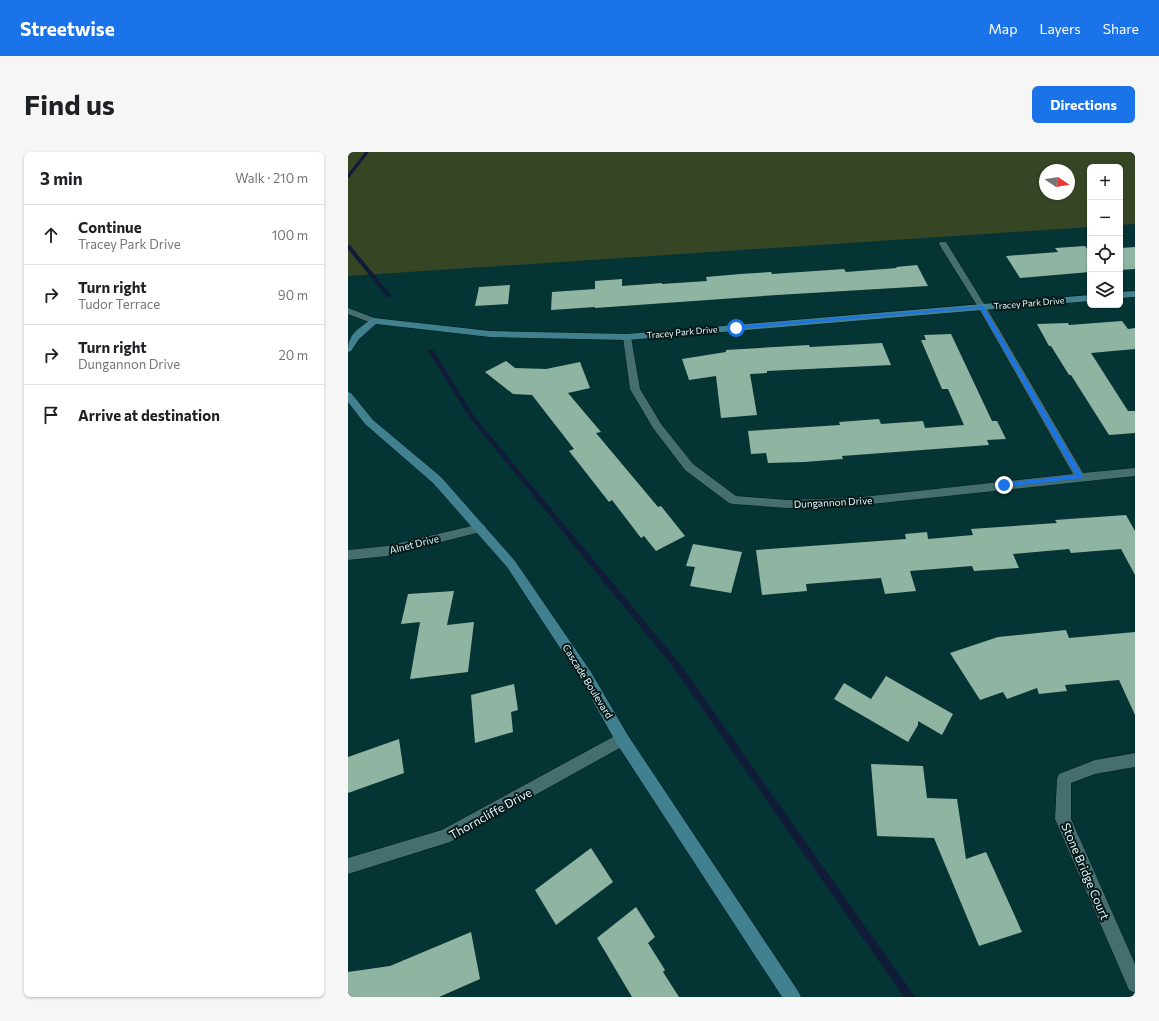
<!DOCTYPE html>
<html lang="en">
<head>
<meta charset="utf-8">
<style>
  :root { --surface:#fff; --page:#f6f6f6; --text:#202124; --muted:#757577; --line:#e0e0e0; --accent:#1a73e8 }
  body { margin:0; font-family:Commissioner,sans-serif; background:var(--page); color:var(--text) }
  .controls { position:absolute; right:12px; top:12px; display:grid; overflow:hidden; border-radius:6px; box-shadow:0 1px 3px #0004 }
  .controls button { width:36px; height:36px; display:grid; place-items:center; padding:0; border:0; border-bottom:1px solid var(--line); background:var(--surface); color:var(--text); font:20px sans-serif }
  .compass { position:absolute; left:691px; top:12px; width:36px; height:36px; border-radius:50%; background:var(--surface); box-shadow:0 1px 3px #0004; rotate:102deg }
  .stop { position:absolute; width:12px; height:12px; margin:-9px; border:3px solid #1a73e8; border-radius:50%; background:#fff }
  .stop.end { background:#1a73e8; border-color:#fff; box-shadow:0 1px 4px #0008 }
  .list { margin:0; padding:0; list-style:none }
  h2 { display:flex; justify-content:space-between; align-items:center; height:52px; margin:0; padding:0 16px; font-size:17px }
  h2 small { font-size:13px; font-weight:400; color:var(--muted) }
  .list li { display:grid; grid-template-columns:26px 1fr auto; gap:12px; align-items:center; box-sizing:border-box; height:60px; padding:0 16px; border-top:1px solid var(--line) }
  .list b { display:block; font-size:15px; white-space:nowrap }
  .list p { margin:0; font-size:13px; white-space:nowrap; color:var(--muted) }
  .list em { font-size:13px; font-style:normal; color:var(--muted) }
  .icon { flex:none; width:22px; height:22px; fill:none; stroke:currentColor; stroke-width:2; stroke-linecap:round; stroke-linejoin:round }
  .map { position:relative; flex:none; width:787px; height:845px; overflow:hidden; border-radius:6px }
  header { display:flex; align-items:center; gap:24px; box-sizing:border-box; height:56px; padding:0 20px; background:var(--accent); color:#fff }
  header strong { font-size:19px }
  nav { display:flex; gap:22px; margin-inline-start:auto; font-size:14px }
  .intro { display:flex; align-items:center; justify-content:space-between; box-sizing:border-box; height:96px; padding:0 24px }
  h1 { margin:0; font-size:28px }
  .button { padding:10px 18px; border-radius:6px; background:var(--accent); color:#fff; font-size:14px; font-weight:700 }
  main { display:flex; gap:24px; padding:0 24px }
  aside { flex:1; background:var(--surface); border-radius:6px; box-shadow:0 1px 3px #0004 }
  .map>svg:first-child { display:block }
</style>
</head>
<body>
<header>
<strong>Streetwise</strong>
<nav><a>Map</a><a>Layers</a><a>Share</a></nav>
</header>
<div class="intro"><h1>Find us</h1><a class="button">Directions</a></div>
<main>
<aside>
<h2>3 min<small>Walk · 210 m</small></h2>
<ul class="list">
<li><svg class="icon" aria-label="ahead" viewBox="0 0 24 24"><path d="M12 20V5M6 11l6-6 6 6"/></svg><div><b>Continue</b><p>Tracey Park Drive</p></div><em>100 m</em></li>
<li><svg class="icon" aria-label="right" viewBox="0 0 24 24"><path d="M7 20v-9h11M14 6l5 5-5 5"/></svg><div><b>Turn right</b><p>Tudor Terrace</p></div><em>90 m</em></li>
<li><svg class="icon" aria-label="right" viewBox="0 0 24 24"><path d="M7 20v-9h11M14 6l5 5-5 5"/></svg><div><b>Turn right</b><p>Dungannon Drive</p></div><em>20 m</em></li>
<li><svg class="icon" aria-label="arrive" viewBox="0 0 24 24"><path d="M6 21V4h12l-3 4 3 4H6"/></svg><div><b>Arrive at destination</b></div></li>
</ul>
</aside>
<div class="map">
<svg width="787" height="845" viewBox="0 0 787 845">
  <rect width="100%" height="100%" fill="#053435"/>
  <path fill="#364624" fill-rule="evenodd" d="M0,0H787V72L772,73V15H742V75L0,124ZM697,18H721V42H697Z"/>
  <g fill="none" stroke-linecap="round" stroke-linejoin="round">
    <path fill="#101b38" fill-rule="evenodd" d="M17,0H21L1,26H0V22Z
      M0,93H2L43,143V145H39L0,97Z
      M83,197L86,199L126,264L332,512L567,845H556L326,516L122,266L80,199Z"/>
  </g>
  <path fill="#8fb4a2" d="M737,94L740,98H742V120L672,126L658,104L710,100L707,96Z
    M787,95V117L772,118V96Z
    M569,113L580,134L429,143L247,156V155L203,158L204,140L247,137V129L274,127V134L314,131V132L359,129L358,125L392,122L423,120L424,122L496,117L498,120L549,116L548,115Z
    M162,133L160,152L127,154L131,135Z
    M774,169L780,177L787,176V197L743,201L780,259H787V281L761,283L723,223H721L703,194H701L689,172L720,171L721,173Z
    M603,182L644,269H649L658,287L639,288L641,293L521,302L494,304L495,307L456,310L420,311L418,301L403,302L400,279L492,273L491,270L531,267L533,272L575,269L577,276L616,273L600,237H594L573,188H578L576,183Z
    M534,191L543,213L419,219V221L402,222L409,263L373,266L368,224L341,228L334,207L378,200V198L461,193L462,195Z
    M158,209L167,216L198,217L232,210L242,236L220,241L253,280L248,281L310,355L313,354L337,384L308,399L296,384L293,386L264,348L261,350L221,299L226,297L184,243L165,242L137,220Z
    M778,363L787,379V423L773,397L723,401L721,397L665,402L671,416L626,419L624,414L562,419L568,439L537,442L533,426L458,432L459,439L414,443L408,398L558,387L557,382L579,380L580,387L625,383L623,377L709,371L707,368Z
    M345,392L394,400L383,441L342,434L347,415L338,414Z
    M106,439L99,473L126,470L120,520L62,527L72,470L53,472L60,442Z
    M718,478L721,486L787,480V563L771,528L717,533L719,539L691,542L689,536L659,547L655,540L632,548L602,501L650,485Z
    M538,524L605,562L594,583L570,569V573L560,590L486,547L496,531L523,547Z
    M166,532L170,558L163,560L165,580L127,591L123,543Z
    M51,587L56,621L0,641V605Z
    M523,612L575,614L579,646L609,647L618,707L638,700L674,780L631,794L586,686L529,684Z
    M243,696L265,730L208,773L187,738Z
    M288,755L307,785L300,791L317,818L315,820L331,845H284L249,786Z
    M123,780L132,827L91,845H0V820L42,814Z"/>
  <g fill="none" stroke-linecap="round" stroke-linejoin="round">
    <g stroke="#001a1b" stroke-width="1">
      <path id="street" d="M592,90H598L638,155L735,321L787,316V324L505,354L439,356L385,352L381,351L337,318L305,276L282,237L275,185L279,182L283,185L292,237L313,272L345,312L388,344L439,348L505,346L725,322L630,155L591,92Z
        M0,156L29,167L30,169L26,172L0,162Z
        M132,372L136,373L138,376L136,379L39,404L0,408V398L39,394Z
        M274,580L279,582L281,587L279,592L102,690L0,722V706L94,678Z
        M787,601V615L747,622L723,631V667L787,812V841L781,838L707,667L709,627L711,622L747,608Z"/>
    </g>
    <g stroke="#001a1b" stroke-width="1">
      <path id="secondary" d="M787,139V145L772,146V140Z
        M742,143V149L279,188L142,185L28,172L11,187L3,199L0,200C0,181 10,178 23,167L26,166L142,179L279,182Z
        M0,240L3,241L25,268L93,325L167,409L243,520L279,582L450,839L453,845H434L269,592L233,528L159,415L85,331L17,272L0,250Z"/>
    </g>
    <use href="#street" fill="#446e6f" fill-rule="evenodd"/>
    <use href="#secondary" fill="#40808f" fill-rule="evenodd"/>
  </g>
  <path fill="#1a73e8" d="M635,154L735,325L734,326L654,335V332L656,331L728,323L632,156L388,177L386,176L388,174Z"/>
  <g text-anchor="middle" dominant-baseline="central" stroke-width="4" stroke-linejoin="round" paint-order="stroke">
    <g font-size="9" fill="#e3f9fa" stroke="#071819">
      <text transform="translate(681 151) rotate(-5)">Tracey Park Drive</text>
      <text transform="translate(334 180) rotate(-5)">Tracey Park Drive</text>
    </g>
    <g font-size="10" fill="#e3f9fa" stroke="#071819">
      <text transform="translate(485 350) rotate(-3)">Dungannon Drive</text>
      <text transform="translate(66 392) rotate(-14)">Alnet Drive</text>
      <text transform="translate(240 529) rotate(58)">Cascade Boulevard</text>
    </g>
    <g font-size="12" fill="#e3f9fa" stroke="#071819">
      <text transform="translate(142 661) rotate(-29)">Thorncliffe Drive</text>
      <text transform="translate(738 719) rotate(67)">Stone Bridge Court</text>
    </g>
  </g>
</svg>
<div class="controls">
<button>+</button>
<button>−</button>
<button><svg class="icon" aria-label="locate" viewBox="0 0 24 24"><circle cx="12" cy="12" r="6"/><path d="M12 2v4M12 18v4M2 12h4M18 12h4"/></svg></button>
<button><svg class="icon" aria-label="layers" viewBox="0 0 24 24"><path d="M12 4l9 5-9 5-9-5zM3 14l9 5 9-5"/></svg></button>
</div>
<svg class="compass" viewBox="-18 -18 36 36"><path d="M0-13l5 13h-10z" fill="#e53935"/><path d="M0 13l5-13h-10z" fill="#757577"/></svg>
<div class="stop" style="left:388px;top:176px"></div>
<div class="stop end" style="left:656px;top:333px"></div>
</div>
</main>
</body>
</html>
